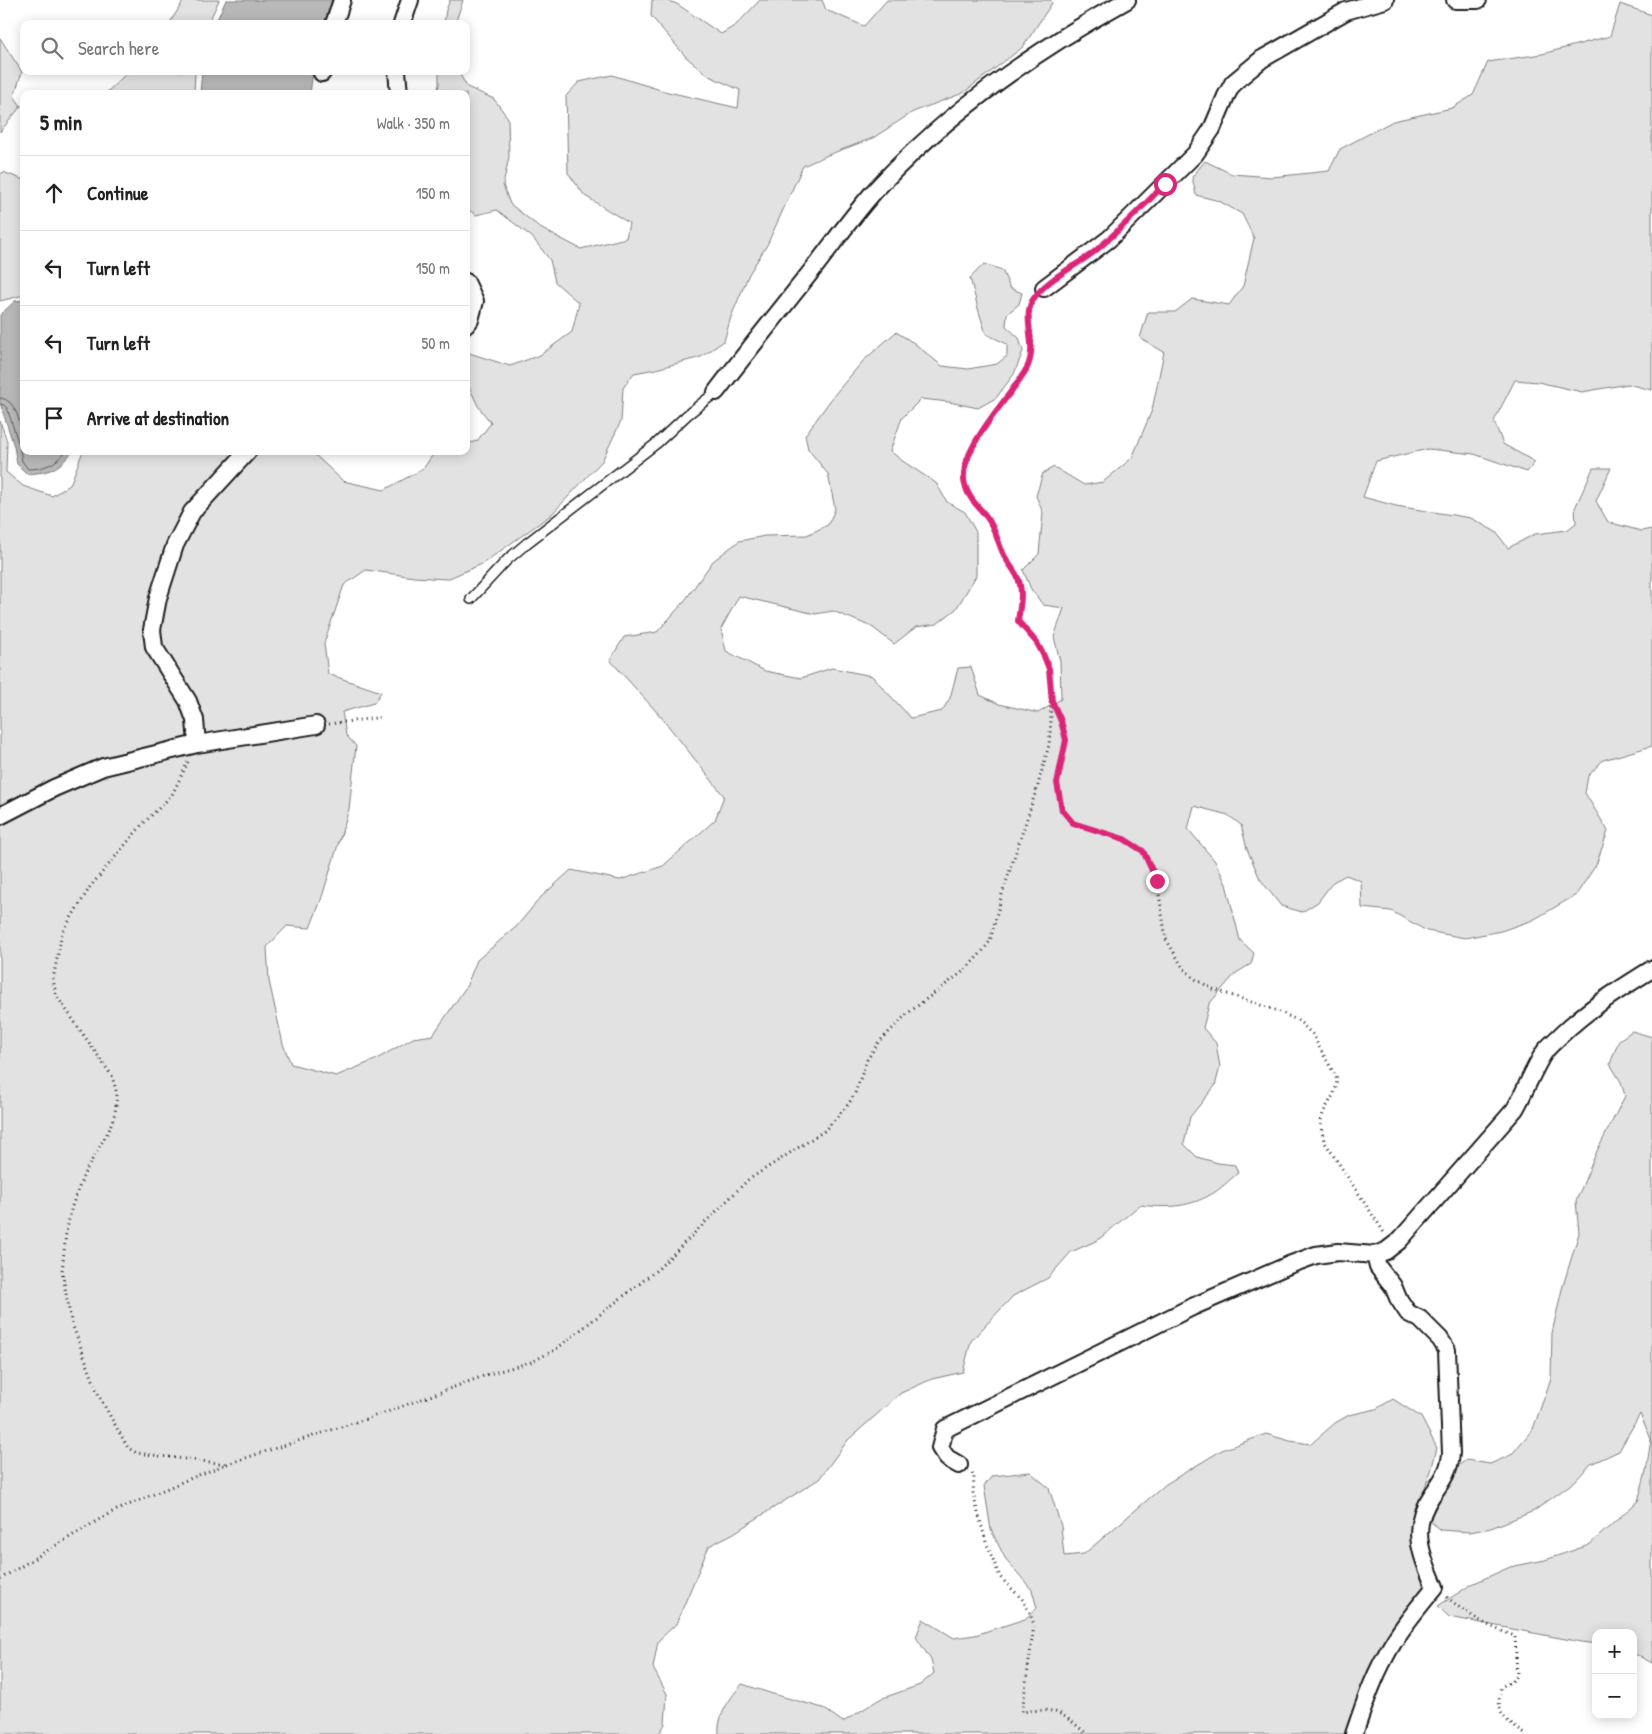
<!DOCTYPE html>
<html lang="en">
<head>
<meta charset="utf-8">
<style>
  :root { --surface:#fff; --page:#f2f2f2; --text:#222; --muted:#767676; --line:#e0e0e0 }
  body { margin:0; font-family:"Patrick Hand",sans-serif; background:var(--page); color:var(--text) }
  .controls { position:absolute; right:15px; bottom:15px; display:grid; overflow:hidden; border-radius:10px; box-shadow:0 2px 12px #0003 }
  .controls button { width:45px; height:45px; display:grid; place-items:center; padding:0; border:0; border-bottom:1px solid var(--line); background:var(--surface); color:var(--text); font:25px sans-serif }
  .stop { position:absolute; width:15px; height:15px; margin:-11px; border:4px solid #db2777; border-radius:50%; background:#fff }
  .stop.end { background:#db2777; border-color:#fff; box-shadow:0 1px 5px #0008 }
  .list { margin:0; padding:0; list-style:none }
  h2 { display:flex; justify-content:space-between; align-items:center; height:65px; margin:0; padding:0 20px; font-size:21px }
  h2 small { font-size:16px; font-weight:400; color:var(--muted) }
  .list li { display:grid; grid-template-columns:32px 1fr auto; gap:15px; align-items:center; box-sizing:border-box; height:75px; padding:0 20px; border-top:1px solid var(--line) }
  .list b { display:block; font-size:19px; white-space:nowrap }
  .list em { font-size:16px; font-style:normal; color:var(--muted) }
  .icon { flex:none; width:28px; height:28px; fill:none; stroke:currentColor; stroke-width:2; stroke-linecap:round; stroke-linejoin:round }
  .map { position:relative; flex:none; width:1652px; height:1734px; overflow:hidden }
  .search { position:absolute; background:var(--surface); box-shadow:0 2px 12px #0003; left:20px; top:20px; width:450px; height:55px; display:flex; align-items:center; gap:12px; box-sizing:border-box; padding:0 18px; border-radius:10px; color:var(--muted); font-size:19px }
  .panel { position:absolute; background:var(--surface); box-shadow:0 2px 12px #0003; left:20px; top:90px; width:450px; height:365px; border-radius:10px }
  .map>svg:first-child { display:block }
</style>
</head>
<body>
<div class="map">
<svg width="1652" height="1734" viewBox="0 0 1652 1734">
  <rect width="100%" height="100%" fill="#fff"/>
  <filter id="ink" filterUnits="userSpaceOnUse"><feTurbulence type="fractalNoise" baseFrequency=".02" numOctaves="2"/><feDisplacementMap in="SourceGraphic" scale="10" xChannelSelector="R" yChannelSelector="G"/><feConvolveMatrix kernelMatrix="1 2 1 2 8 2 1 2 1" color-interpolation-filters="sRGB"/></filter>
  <g filter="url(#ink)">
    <path fill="#e2e2e2" stroke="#7f7f7f" d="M184,0H219L208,24H169Z
      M450,0H463L455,24H444L446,10Z
      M652,0H665L677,4L721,34L736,25L760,0H822L826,10L864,26L887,0H1051L1052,3L1023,47L963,93L913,112L873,138L828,155L803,166L767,245L749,274L731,317L724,341L701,357L656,369L634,373L623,388L621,421L602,461L551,515L482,564L447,579L414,577L366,570L344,585L324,643L328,674L381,692L374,703L342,712L346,735L356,746L349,809L321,900L310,928L287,926L267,947L269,981L283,1044L291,1064L336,1076L375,1060L413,1038L433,1035L466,987L477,960L516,927L541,897L571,870L620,880L663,866L715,820L724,796L662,718L610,660L624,637L657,632L683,603L713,561L739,541L765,536L807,535L828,525L835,509L828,474L808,449L805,435L835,394L863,361L896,332L914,343L942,366L968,369L997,364L1007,356V344L986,334L979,312L970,278L984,264L1002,270L1010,288L1022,293L1019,304L1007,314L1006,326L1019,338L1023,351L1014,374L996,398L978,408L949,402L921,399L902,418L890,451L904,462L936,483L947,502L965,512L976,532V576L956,609L937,624L916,627L894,644L872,627L833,611L815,614L739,596L721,629L726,651L765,671L801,678L832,668L872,676L911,718L942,711L950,698L958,668L971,667L980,695L999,704L1038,713L1061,699L1060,661L1054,637L1064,608L1043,605L1031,589L1023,570L1039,554L1043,513L1036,496L1043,473L1054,467L1084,485L1103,482L1132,458L1152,410L1164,352L1140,338L1148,312H1175L1192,299L1229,305L1243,286L1254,238L1242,214L1219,201L1196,195L1192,177L1205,161L1232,174L1272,177L1329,171L1340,149L1393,121L1452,108L1473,95L1488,62L1542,54L1610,36L1620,4L1652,15V390L1628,384L1582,392L1538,382L1515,380L1494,421L1503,444L1535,462L1527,472L1474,454L1428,449L1376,461L1363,497L1396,506L1471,518L1496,532L1508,548L1535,534L1567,530L1576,523L1575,508L1593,468H1611L1596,501L1608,522L1641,531L1652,529V746L1603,760L1588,776L1585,793L1608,831L1596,865L1576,895L1533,920L1501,931L1465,938L1427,931L1391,911L1362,908L1361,881L1346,875L1333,882L1318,902L1302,912L1281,906L1260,879L1247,849L1241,825L1228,815L1194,806L1188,829L1215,861L1226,884L1240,940L1254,953L1251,964L1236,973L1209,1004L1203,1028L1216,1043L1220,1067L1215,1086L1190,1117L1184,1144L1197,1157L1218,1163L1235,1165L1238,1173C1229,1180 1220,1190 1210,1195C1187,1208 1165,1208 1140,1205L1098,1240L1071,1252L1048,1278L1013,1296L971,1341L963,1372L932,1379L901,1393L848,1440L819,1479L734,1533L709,1546L676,1624L658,1641L653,1668L667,1694L665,1724L659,1734H0V421L7,441L6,472L23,486L52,496L70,485L83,451H311L343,481L384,490L423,469L434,453L440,451H466V444L477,441L491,423L478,406L466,380V352L510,366L540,355L572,332L579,303L555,282L550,260L532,237L497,210L476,215L466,208V94H436L439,85V71H458L467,87L494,99L508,118L509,157L503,185L510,204L542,229L581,249L626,238L629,223L585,196L568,173L566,96L579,82L612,75L664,91L738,108L740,90L709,76L686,57L651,16Z
      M0,38L22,72L14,96L21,106L0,132Z
      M129,71H195L194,94H105Z
      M3,172L24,180V295L0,301V175Z
      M1632,1031L1652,1037V1663L1633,1653V1633H1596V1644L1581,1642L1449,1617L1438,1606L1472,1584L1510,1567L1545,1560L1589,1545L1638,1501L1646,1471L1651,1439L1640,1414L1619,1451L1591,1464L1574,1482L1534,1511L1491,1528L1470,1532L1440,1530L1429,1520L1458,1466L1466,1460L1490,1464L1511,1455L1533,1429L1551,1379L1552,1333L1562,1289L1579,1233L1576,1201L1597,1151L1625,1096L1621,1082L1610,1064L1619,1040Z
      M1393,1399L1421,1417L1437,1448L1431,1471L1412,1522L1413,1553L1424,1588L1350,1734H719C717,1715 731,1697 742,1684L773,1694L823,1708L843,1722L880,1699L920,1685L934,1673L931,1660L916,1637L923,1619L954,1638L975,1635L1025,1619L1037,1608L1032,1590L1005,1558L991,1530L984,1486L992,1476L1030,1472L1049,1488L1061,1526L1064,1556L1084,1554L1166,1484L1222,1450L1266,1434L1290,1441L1311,1444L1335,1423L1349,1415L1376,1409Z"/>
    <path fill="#b8b8b8" stroke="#7a7a7a" d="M226,0H333L326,24H215Z
      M202,71H313L310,94H200Z
      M24,300V451H73C57,470 51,472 27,474L17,464L14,446L0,403V315L15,301Z"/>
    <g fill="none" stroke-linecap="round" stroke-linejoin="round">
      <path stroke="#5a5a5a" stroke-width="1" d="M0,398C17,399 20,426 24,439
        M0,404L4,405L7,408L19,445L22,461L28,469C44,469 56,464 66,451"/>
      <g stroke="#1c1c1c" stroke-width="12">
        <path id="lane" d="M471,599L507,560L527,543L657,443L687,415L716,392"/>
      </g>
      <g stroke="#1c1c1c" stroke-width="20">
        <path id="street" d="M1455,0H1478
          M334,24L342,0
          M402,24L410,0
          M397,71L399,94
          M322,73L323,71
          M466,282L475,301L470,320L466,325
          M1044,288L1109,239L1195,154L1212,129L1226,96L1233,83L1262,59L1346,11L1385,0
          M716,392C749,349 783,307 817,264C838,237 858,208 881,184C951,110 1038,49 1127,0
          M197,744L195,720L188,701L154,647L152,630L158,598L175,545L192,512L248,451
          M0,816L54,788L103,767L197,744L316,725
          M959,1465L947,1458L940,1448L945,1429L1192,1307L1289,1265L1316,1255L1338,1252L1375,1255L1386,1251L1399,1241L1515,1109C1526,1090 1533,1069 1545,1051C1550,1045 1556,1040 1561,1035C1589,1008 1620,989 1652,969
          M1354,1734C1363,1708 1371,1683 1384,1659C1397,1633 1416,1610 1435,1587C1421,1554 1409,1528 1432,1495C1442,1481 1450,1470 1451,1453L1447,1350L1440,1339L1420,1319L1408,1313L1398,1298L1393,1286L1378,1267L1375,1255"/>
      </g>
      <path stroke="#1c1c1c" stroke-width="3" stroke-dasharray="1 4" stroke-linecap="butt" d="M1053,704L1061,721L1066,740L1057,783L1062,810L1073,823L1124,839L1143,851L1157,881L1166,939L1183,968L1195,979L1213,989L1278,1011L1299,1021L1312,1034L1336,1077C1340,1093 1323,1106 1321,1121C1320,1128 1323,1134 1324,1141L1385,1234
        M329,724L383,717
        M188,762L172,795L141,826L90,887L62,933L53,979L56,995L112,1076L117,1094L115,1113L109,1130L84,1174L72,1206L66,1233L62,1271L71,1321L99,1396L128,1448L137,1453L225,1464
        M972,1473L974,1477L973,1494L986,1542L1000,1577L1022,1599L1030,1613L1034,1625L1022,1712C1058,1707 1060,1712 1087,1734
        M0,1579L110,1513L184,1481L227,1464L387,1412L489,1374L531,1362L555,1350L658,1269L748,1180L824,1131L848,1105L855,1093L867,1060L878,1043L908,1013L965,970L982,952L990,941L1002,894L1038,785L1049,745L1051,721L1049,669L1037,643L1018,621L1021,594L1018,578L1004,556L988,519L972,501L965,485L963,472L982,430L1022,376L1028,365L1033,347L1029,316L1033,299
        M1447,1597C1467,1615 1490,1628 1515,1636L1517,1676L1514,1680L1501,1687C1495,1714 1504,1720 1525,1734"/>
      <use href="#lane" stroke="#fff" stroke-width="9"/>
      <use href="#street" stroke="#fff" stroke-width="16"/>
    </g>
  </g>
  <g fill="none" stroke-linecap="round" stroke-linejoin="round" filter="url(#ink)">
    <path stroke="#db2777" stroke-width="6" d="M1157,881L1143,851L1124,839L1073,823L1062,810L1057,783L1066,740L1061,721L1052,701L1049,669L1044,656L1037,643L1018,621C1020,606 1024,590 1017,576C1013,568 1007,562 1003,553C998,542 995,529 988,519C980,507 969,500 965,485C955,451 1012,396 1027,368C1039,344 1020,317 1034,298C1048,278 1075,267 1094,252C1119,231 1142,207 1165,184"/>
  </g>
</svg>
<div class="controls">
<button>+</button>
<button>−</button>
</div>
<div class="stop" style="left:1165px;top:184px"></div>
<div class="stop end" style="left:1157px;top:881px"></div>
<div class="search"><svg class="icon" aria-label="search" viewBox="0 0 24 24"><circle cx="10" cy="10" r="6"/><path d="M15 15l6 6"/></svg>Search here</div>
<section class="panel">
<h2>5 min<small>Walk · 350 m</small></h2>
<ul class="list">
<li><svg class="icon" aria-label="ahead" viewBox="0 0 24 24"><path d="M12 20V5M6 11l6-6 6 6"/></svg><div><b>Continue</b></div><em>150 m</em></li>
<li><svg class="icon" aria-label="left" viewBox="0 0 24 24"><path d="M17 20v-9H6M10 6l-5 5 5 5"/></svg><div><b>Turn left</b></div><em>150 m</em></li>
<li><svg class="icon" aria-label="left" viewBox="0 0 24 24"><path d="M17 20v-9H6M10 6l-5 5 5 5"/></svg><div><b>Turn left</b></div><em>50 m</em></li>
<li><svg class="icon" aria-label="arrive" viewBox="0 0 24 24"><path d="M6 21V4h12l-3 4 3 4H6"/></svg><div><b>Arrive at destination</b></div></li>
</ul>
</section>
</div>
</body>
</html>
